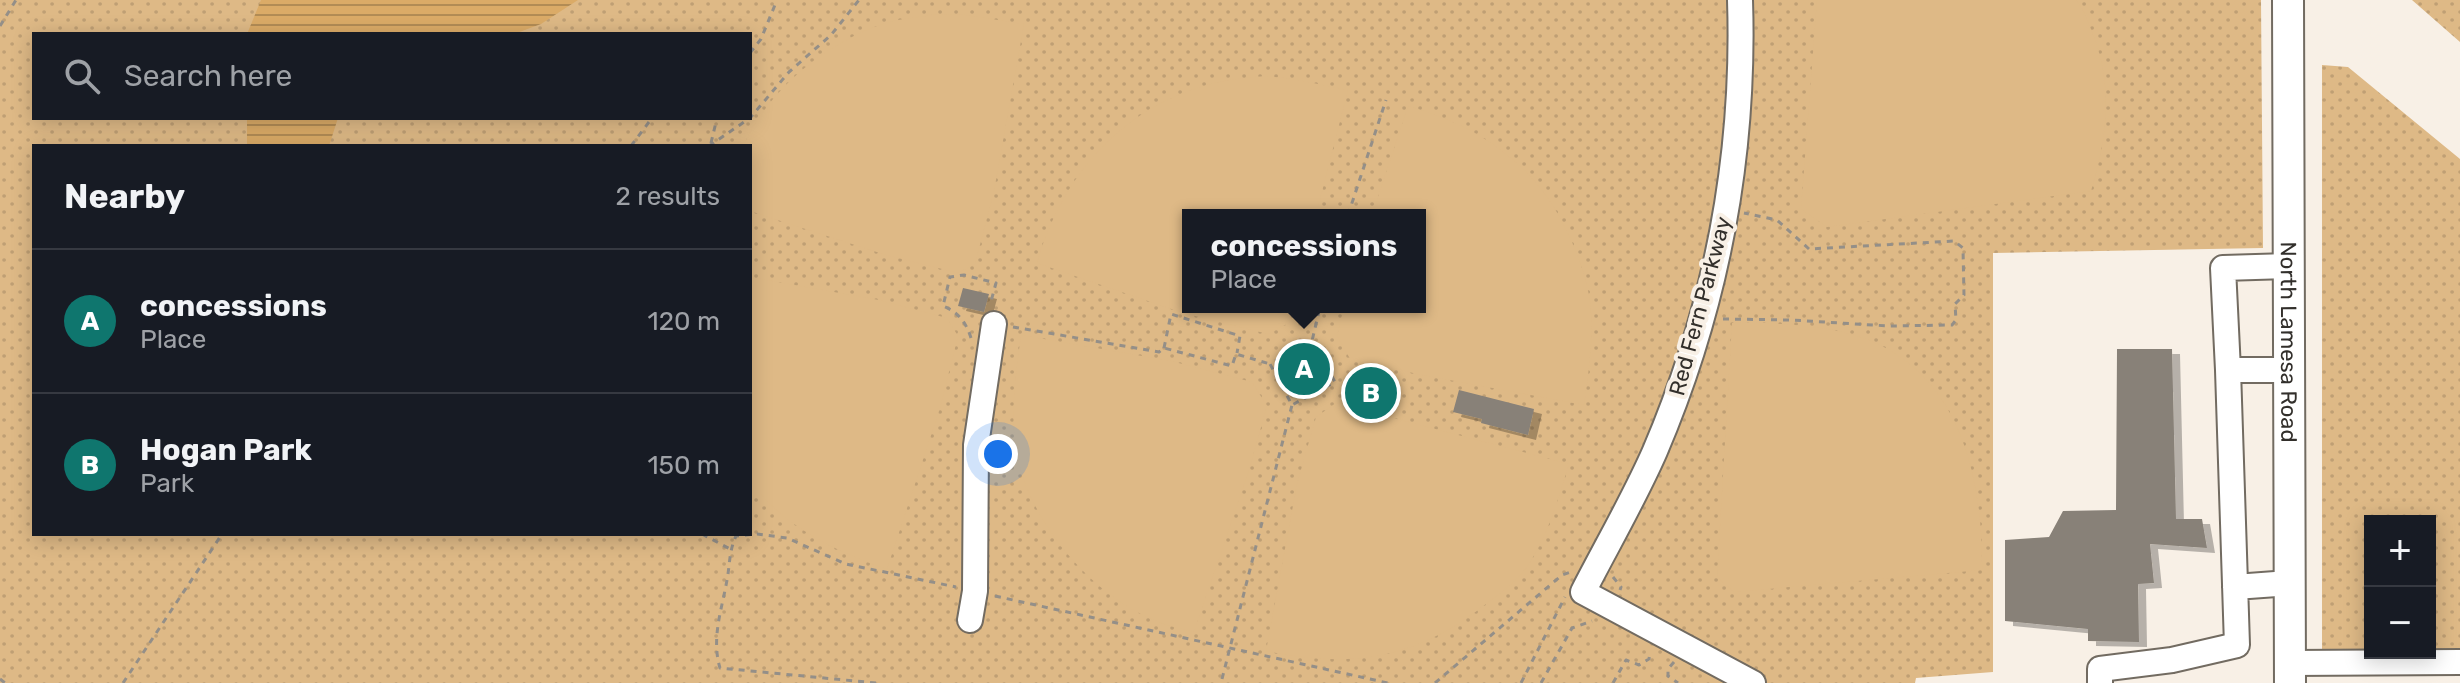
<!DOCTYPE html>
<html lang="en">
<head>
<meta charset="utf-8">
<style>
  :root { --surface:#171b24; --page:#20242c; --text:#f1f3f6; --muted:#9ea1a6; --line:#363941; --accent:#0f766e }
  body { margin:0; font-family:Rubik,sans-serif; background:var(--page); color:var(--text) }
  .controls { position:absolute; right:24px; bottom:24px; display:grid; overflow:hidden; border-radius:0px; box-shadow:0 4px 20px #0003 }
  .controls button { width:72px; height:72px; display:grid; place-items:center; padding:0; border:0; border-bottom:2px solid var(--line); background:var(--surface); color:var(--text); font:40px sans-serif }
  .you { position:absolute; left:998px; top:454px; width:28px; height:28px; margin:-20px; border:6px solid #fff; border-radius:50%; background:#1a73e8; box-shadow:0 0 0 12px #1a73e833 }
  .badge { display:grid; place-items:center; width:52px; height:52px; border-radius:50%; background:var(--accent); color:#fff; font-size:26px; font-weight:700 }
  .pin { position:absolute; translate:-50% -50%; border:4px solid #fff; box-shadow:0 2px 8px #0006 }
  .popup { position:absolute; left:1182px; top:209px; width:244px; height:104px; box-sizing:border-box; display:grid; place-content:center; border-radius:0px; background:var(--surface); filter:drop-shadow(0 2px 6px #0005); font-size:26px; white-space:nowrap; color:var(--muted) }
  .popup b { font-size:30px; color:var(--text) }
  .popup::after { content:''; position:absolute; left:50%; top:100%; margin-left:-16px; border:16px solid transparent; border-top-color:var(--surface) }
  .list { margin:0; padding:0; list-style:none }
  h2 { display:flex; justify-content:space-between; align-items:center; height:104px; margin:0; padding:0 32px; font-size:34px }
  h2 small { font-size:26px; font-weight:400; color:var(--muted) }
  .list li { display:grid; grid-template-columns:52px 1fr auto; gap:24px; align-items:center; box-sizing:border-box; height:144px; padding:0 32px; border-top:2px solid var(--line) }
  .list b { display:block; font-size:30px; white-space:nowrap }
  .list p { margin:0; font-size:26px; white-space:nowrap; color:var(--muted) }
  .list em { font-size:26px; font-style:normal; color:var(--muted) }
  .icon { flex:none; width:44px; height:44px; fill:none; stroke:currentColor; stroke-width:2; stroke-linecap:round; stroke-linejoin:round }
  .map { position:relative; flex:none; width:2460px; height:683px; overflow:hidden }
  .search { position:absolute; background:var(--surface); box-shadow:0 4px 20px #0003; left:32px; top:32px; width:720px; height:88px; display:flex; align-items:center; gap:20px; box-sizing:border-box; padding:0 28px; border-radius:0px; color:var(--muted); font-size:30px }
  .panel { position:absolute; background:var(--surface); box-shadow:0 4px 20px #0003; left:32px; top:144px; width:720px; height:392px; border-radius:0px }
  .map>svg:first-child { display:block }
</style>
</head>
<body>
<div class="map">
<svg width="2460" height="683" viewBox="0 0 2460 683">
  <defs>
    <pattern id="grass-dots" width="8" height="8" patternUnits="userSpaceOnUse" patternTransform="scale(2)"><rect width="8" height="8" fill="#deb986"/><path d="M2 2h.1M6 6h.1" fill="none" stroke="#bf9f74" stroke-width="1.8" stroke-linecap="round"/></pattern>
    <pattern id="water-rules" width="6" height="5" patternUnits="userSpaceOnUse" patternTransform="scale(2)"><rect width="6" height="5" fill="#dbab67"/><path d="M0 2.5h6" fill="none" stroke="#b28c55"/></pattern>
    <filter id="shadow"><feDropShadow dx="8" dy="5" stdDeviation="0" flood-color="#0004"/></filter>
  </defs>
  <rect width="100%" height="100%" fill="#f8f0e6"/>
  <path fill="url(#grass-dots)" fill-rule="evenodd" d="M0,0H2261L2263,248L1993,253V672L1916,678L1915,683H0ZM34,34H750V118H34ZM34,146H750V534H34ZM1188,215H1420V307H1188Z
    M2412,0H2460V42Z
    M2322,65L2348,67L2460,159V649L2430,650V521H2370V651L2322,652Z"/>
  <path fill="#deb986" d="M1817,0H2076C2083,8 2086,17 2090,27C2114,82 2108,135 2091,191L1827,227L1801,209Z
    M937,14L965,15L1024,24L994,191L975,264L958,273L886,255L750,211V146H743C770,87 831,38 893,21C907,18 922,17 937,14Z
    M1266,76L1293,79L1348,90L1316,215H1188V307H1293L1289,323L1268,334L1183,313L1037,263C1064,169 1131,98 1229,80C1241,78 1254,77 1266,76Z
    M1408,106C1485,128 1540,168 1572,242C1580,260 1587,281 1590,301C1594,336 1589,370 1584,405L1417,374L1349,357L1337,336L1344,307H1420V215H1372Z
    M750,277L879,300L947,318L958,336L940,408L887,569C836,552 783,526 750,481Z
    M1756,322C1792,325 1832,326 1866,339C1961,375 1983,479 1982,570L1734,592L1717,577L1732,323Z
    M1021,335L1171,361L1252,382L1267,406L1249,470L1194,632C1183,629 1170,627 1159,622C1092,597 1028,521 1016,450C1010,412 1016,372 1021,335Z
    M1336,403L1569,464C1558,500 1548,535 1527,567C1517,581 1500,594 1486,604C1416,659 1352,669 1266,651L1297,484L1316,417Z"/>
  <path fill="url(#water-rules)" d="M261,0H578L541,24L514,34H247Z
    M247,118H338L329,146H247Z"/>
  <path fill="#888178" filter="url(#shadow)" d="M963,288L989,294L984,312L958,306Z
    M2117,349H2172L2176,519H2202L2207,548L2150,544L2154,583L2138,584L2139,642L2088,641V629L2005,621V540L2049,537L2063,511L2116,510Z
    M1310,352L1321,374L1299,385L1288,363Z
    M1459,390L1534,409L1528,435L1481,423L1482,419L1453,412Z"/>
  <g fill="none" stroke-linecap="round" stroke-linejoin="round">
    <g stroke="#726b61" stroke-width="28">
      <path id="minor" d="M1740,0C1745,155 1716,308 1655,451C1634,499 1607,545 1583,592L1753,683
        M2228,370L2223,268L2289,266
        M2235,587L2290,583
        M970,620L975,591L976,445L994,324
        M2290,663L2460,662
        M2100,683V669L2172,660L2237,645L2228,370H2289"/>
    </g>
    <g stroke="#726b61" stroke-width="34">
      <g id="major">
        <path id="s1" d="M2288,0L2290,683"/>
      </g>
    </g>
    <path stroke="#948f88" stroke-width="3" stroke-dasharray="6 6" stroke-linecap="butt" d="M0,26L16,0
      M750,53L761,39L777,0
      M711,143L717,118
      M631,146L652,118
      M709,146L750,118L789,72L831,35L859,0
      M1348,215L1386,100
      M1325,307H1329
      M1723,319L1791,320L1889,326L1952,325L1956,320L1955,304L1964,295L1963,248L1954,241L1809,249L1777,220L1744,213
      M1013,327L1159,352L1164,348L1232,366L1236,354L1270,364
      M971,338C966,322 958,312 943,306L950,277L964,275L996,283L990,305
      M1312,341L1270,364L1292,405L1335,382L1312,341L1320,307
      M1164,348L1171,314L1240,336L1237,353
      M702,534L730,549
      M1613,577L1621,587L1620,590
      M995,596L1388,683
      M1674,662L1668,669V676L1678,683
      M0,679L5,683
      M1222,679L1292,405
      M123,683L222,534
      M876,683L720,668C711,638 722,609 727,580C730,564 729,551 736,536L757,534L787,538L846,564L956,587
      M1435,683L1562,575L1571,572
      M1521,683L1565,597
      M1541,683L1572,628L1592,621
      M1613,683L1626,660L1639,665L1649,659L1650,652"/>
    <use href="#minor" stroke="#fff" stroke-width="24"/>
    <use href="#major" stroke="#fff" stroke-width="30"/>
  </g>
  <g text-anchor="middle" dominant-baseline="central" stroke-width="8" stroke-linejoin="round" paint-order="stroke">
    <g font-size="22" fill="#322f2b" stroke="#f8f0e6">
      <text transform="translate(1700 306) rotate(-75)">Red Fern Parkway</text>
      <text stroke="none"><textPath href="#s1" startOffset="342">North Lamesa Road</textPath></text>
    </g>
  </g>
</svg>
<div class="controls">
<button>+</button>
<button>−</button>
</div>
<div class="you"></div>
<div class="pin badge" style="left:1304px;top:369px">A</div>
<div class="popup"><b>concessions</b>Place</div>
<div class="pin badge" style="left:1371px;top:393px">B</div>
<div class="search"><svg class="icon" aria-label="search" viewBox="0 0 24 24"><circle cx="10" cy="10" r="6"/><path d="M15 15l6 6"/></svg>Search here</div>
<section class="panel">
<h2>Nearby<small>2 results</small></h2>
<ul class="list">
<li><span class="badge">A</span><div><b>concessions</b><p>Place</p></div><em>120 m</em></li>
<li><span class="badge">B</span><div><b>Hogan Park</b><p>Park</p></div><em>150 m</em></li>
</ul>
</section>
</div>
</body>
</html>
